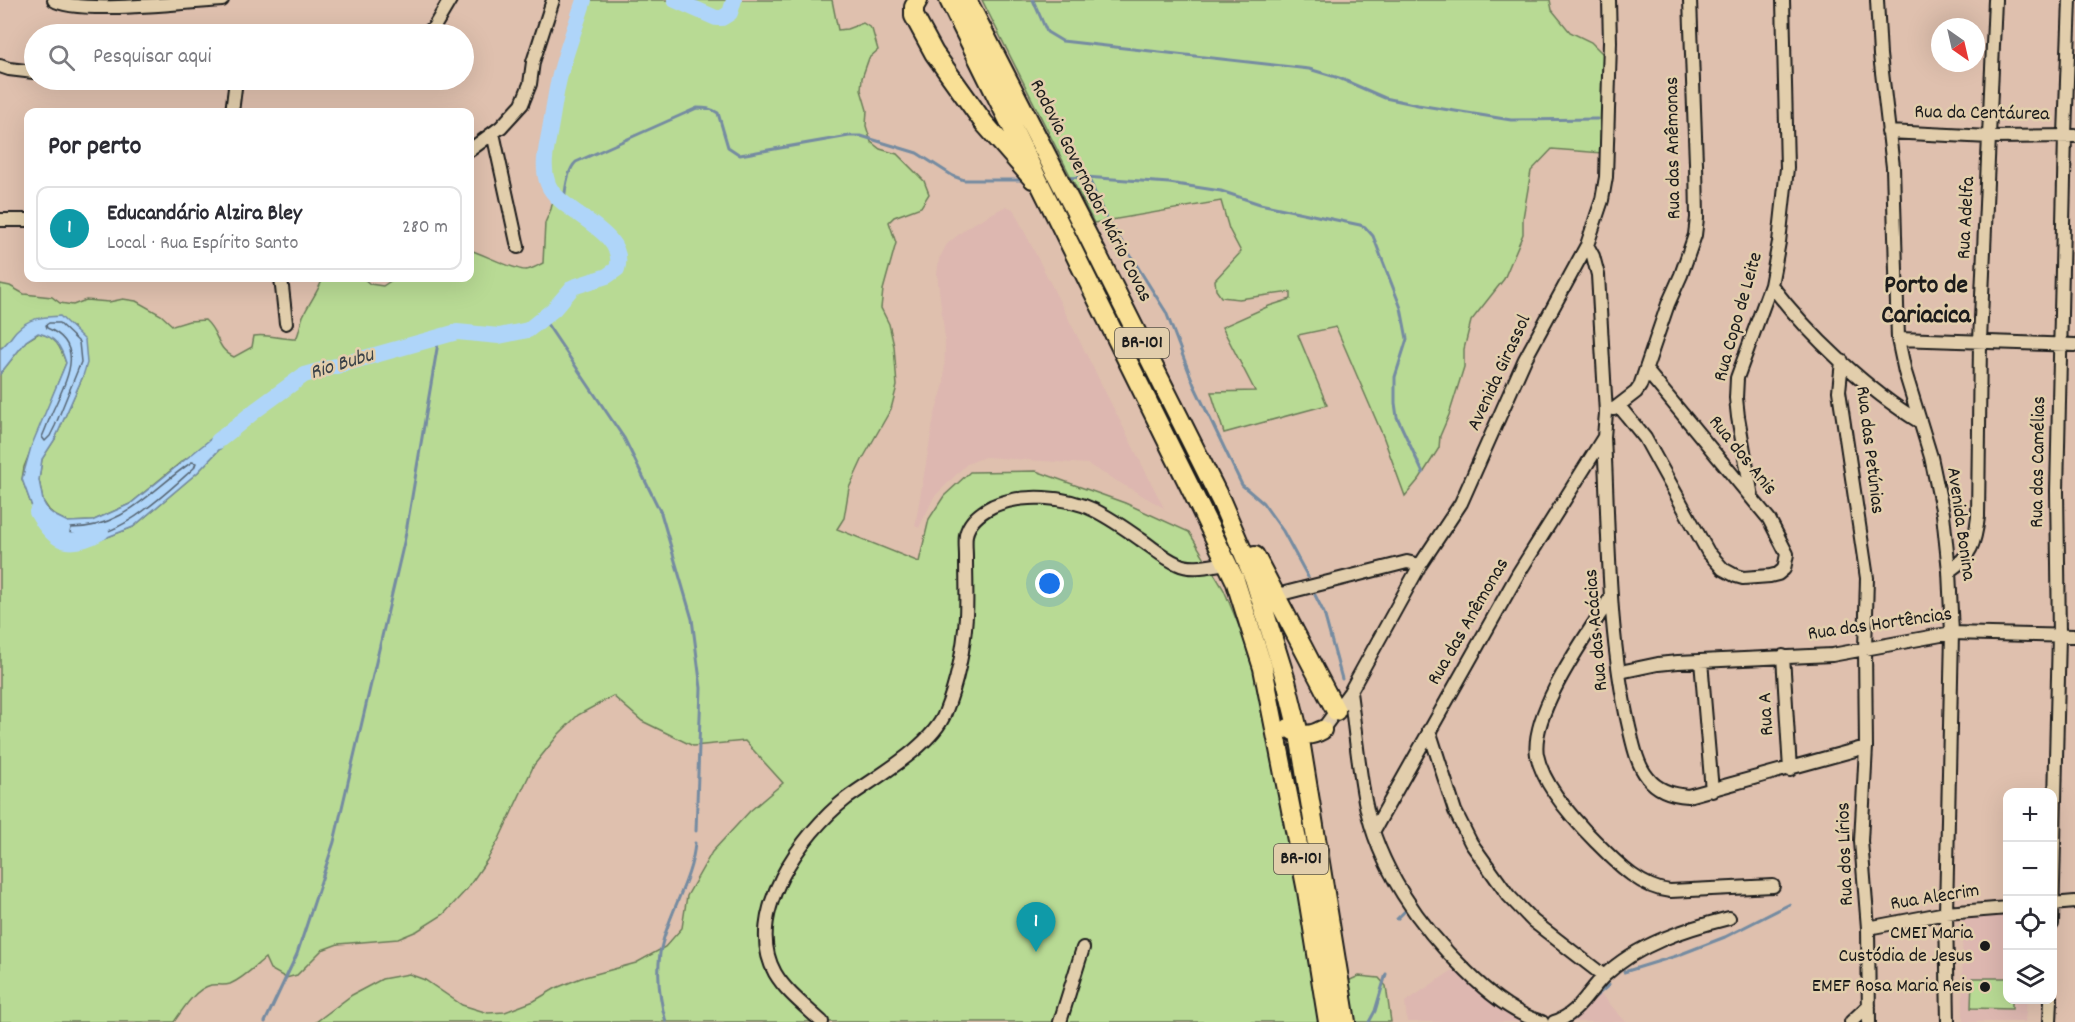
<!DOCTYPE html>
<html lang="pt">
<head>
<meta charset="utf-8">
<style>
  :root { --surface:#fff; --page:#f7f7f7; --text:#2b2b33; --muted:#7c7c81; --line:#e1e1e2; --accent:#1c1c1c }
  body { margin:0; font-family:Dekko,sans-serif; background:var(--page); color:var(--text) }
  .controls { position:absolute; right:18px; bottom:18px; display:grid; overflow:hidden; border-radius:12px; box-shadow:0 6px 24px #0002 }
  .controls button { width:54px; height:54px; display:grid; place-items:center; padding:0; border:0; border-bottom:2px solid var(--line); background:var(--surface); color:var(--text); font:30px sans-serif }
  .compass { position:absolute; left:1931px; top:18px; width:54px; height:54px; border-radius:50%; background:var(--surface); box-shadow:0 6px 24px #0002; rotate:146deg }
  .you { position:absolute; left:1050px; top:584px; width:21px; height:21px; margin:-15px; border:4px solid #fff; border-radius:50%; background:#1a73e8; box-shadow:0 0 0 9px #1a73e833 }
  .badge { display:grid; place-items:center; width:39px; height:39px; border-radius:50%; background:var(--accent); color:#fff; font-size:20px; font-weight:700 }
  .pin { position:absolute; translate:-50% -50px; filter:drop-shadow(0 2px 3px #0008) }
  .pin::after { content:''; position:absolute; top:32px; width:21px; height:18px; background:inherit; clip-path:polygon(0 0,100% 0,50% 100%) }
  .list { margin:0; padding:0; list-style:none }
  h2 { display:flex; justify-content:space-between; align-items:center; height:78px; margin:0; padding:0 24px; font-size:26px }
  h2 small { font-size:20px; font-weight:400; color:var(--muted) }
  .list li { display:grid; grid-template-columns:39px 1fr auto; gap:18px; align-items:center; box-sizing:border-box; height:84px; margin:0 12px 12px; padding:0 12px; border:2px solid var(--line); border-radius:12px }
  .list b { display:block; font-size:22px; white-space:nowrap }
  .list p { margin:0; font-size:20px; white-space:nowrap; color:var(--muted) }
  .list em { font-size:20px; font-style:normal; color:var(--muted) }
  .icon { flex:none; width:33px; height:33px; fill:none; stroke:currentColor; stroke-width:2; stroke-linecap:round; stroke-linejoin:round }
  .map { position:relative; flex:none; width:2075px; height:1022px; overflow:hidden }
  .search { position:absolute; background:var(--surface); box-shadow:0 6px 24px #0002; left:24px; top:24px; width:450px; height:66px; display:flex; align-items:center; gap:15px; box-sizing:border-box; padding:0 21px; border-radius:33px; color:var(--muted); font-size:22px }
  .panel { position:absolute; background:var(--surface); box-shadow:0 6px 24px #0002; left:24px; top:108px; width:450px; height:174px; border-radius:12px }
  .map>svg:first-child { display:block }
</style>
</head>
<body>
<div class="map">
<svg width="2075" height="1022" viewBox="0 0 2075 1022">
  <rect width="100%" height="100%" fill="#dfc0ae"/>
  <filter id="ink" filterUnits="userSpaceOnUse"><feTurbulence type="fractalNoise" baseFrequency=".0167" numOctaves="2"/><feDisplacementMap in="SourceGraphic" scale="12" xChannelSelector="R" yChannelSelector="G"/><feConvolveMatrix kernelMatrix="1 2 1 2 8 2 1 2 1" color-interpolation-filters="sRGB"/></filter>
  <g filter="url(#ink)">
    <path fill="#ddb7b0" d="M1006,206L1013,209L1164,508L1087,464L985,457L967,464L934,497L919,528L915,526L934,417L944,384L945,339L937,274L939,259L947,244L969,226Z
      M2007,915L2008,1000H2027L2025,1022H1963L1962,919Z
      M1459,966L1530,1022H1407L1405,1002Z
      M1600,993L1626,1022H1570L1571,1021Z"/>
    <path fill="#b8da94" stroke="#6a7b58" stroke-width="1.5" d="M583,0H832L838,30L847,29L863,23L872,29L878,50L869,58L862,78L861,90L867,110L866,126L871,142L880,149L897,154L924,181L929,194L921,207L894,217L889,222L896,243L883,290L881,308L889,324L894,346L897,386L891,409L862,460L849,488L844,518L837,529L919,562L929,519L944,496L970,472L1036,471L1125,503L1189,532L1224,590L1251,655L1270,728L1322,1022H316L352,995L382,979L409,974L425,980L462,1005L488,1013L505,1012L534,1001L556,988L581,978L636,963L665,947L682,928L687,896L712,852L750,811L783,783L745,741L693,746L642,721L613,696L578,715L559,734L534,765L499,839L487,860L467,889L444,914L417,931L398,939L338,944L322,950L297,975L286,978L270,969L265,958C254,967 244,978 230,984C224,986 217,984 211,985C195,989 183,1009 174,1022H0V374L26,341L39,333C56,337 60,346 66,363L24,467L22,479L35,515L100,540L133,527L198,472L233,435L219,431L198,451L181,462L130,504L92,521L68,522L56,516L49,510L43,501L39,480L42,459L55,439L83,376L73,327L15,333L6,344L0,349V284L10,286L24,294L52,297L60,303L73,305L86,300L109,302L123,299L136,301L161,315L173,326L189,321L205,320C220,333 215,348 234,357L252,347L254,336C268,334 281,339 296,339C300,331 300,324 303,316C309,303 318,292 323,278H363L370,284L383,286L395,278H470V250C483,254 514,270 525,270C531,270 537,266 543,263L545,223L551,209L555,192L547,170L541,161V155L546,142V130L561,55L575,15Z
      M982,0H1550L1552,10L1570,32L1591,42L1603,54L1602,153L1552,149L1531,171L1523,218V234L1504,279L1471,321L1464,349V367L1449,415L1440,436L1439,448L1420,478L1405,496L1383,436L1336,327L1298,335L1327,405L1224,433L1211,392L1255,391L1222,327L1269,306L1291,299V292L1239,299L1221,297L1216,290L1215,280L1241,252L1229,229L1221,201L1094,223Z
      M1359,976L1379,978L1386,986L1391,1022H1354L1348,981Z
      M1972,978H2007L2008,1000H2012V1009L1971,1008Z"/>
    <path fill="#afd5f9" stroke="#748ba1" stroke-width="1.5" d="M60,316L85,340L87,363L83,376L55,439L42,459L39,480L43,501L48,510L56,516L68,522L92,521L130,504L228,425L235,428L233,435L198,472L133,527L100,540H71L49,530L35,515L22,479L31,447L66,363C61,346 56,337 38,333L26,341L0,374V349C7,344 10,338 16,331C30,317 42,317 60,316Z"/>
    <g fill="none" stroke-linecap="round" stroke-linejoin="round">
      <path stroke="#576674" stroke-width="1.5" d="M49,323H59L79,342L81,362L55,426L50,436L45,441L42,437C47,426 50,416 55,406C67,379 86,344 47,328L46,325Z
        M192,462L196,463L194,468C167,492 109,550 70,533L71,528C125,528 151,489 192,462Z"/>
      <path stroke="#748ba1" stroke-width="3" d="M1033,0L1047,32L1062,41L1309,69L1339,78L1385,98L1418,105L1511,120L1597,119
        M1086,177L1090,181L1103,212L1166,312L1194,385L1242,485L1263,503L1283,531L1308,577
        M1065,178L1085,177L1169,183L1221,191L1260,204L1360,225L1365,227L1373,236L1401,308L1407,339L1395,377V403L1397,417L1423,473
        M564,202C565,190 567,170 576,162L697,108C705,108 711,108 718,113L728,147L740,155L849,136H861L917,153L953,176L964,180H1026
        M543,318L624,438L661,513L692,619L701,688L696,831
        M1315,595L1324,613L1342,679
        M1397,919L1408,908
        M1624,972L1676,956L1725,937L1790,904
        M1589,1002L1609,985
        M265,1022L297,954L334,842L405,538L439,337
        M666,1022C660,1001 657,975 660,953C667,915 692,881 695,843
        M1369,1022L1375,1011L1386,974"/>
      <path stroke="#afd5f9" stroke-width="16" d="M675,0L716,18H722L730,13L734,0
        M218,441L256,410L304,375L457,332L499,336L528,330L554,309L573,287L607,276L617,269C629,231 559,213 548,184C541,166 547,147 550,129C553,113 555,96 559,79C565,53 576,26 584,0
        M37,512C55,544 70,549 101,532"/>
      <g stroke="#1c1c1c" stroke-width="16">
        <path id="minor" d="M54,0C75,15 192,2 222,0
          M1877,0L1880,55L1893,167L1898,339L1905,372L1931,457L1943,514L1949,571L1952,633L1946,913L1948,1022
          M426,34L434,27L450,0
          M0,66L9,69L34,72
          M232,112L236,80
          M1888,132L1990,137L2075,136
          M493,133L518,247
          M470,150L501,127L522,104L530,84L533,62L553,0
          M0,220H28
          M1587,245L1593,256L1598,275L1606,413L1604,437C1609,533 1607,633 1629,727C1633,744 1637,765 1648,778C1658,791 1673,795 1688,796L1866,747
          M281,278L286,323
          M1771,285C1808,334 1867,390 1920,422
          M1898,339L2075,345
          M1842,361L1839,391L1867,578L1865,649L1866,747L1861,841L1868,928L1869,1022
          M1619,406L1645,438L1708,552L1723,569L1736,576L1743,578L1770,576L1778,574L1784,569L1787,554L1769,519L1646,370
          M1614,409L1636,392L1640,386L1668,304L1681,275L1695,235L1697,218L1696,163L1690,0
          M1752,497L1738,417L1736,398L1737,378L1771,285L1779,242L1787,168L1783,0
          M1949,571C1971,556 1975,543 1978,517L1980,341L1995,0
          M1277,595L1407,562L1420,565
          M1611,597C1588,634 1530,712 1537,755C1543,785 1575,821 1596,842C1616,862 1640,888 1670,891L1773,886
          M1783,656L1790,770
          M1701,661L1712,791
          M1620,672L1658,664L1678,662L1832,655L1952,633L2075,636
          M1350,692C1355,728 1358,765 1365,801C1378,867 1419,926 1467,972C1487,992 1514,1014 1542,1022
          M1322,730L1350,692L1420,565L1461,503L1525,359L1587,245L1602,200L1606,177L1610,42L1609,0
          M1429,730L1455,811L1471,843L1508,895L1533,921L1604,976
          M1374,830L1518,574L1604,437
          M2052,904L2075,902
          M2052,924L2059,635L2057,491L2065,135L2070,0
          M1868,928L1946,913L2008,908
          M822,1022C806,1007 786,992 775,973C743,915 802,833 847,798C876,777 932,746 945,713C957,683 964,649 966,616C967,597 966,577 966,557C966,550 965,542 966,535C969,521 981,512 993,506C1023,493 1065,496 1094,510C1110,518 1126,529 1140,539C1152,547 1165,559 1178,564C1192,571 1212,565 1227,563
          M1060,1022L1083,948
          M1554,1022C1578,1015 1587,993 1604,976C1638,944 1685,929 1729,918
          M1851,1022L1869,1005
          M2050,1022L2051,1000"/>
      </g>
      <g stroke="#1c1c1c" stroke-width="22">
        <path id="highway" d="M918,0L914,7V16L934,53L984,123L1033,179
          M949,0L1191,489L1235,580L1263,668L1307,891L1328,1022
          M967,0L1090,240L1221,501L1254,578L1286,681L1299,734L1346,1022
          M1255,556L1336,711
          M1289,728C1300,736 1310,737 1322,730"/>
      </g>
      <use href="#minor" stroke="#e2ceac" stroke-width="12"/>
      <use href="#highway" stroke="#f9e096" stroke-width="18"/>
    </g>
  </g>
  <g fill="#1c1c1c" stroke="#e2ceac" stroke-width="2">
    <circle cx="1985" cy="946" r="6"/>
    <circle cx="1985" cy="987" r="6"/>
  </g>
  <g text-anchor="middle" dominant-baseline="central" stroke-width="5" stroke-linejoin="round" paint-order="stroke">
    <g fill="#e2ceac" stroke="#575147" stroke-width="1.5">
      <rect x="1115" y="328" width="54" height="30" rx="4.5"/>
      <rect x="1274" y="844" width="54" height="30" rx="4.5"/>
    </g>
    <g font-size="18" font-weight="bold" fill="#1c1c1c">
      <text x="1142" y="343">BR-101</text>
      <text x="1301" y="859">BR-101</text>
    </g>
    <g font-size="20" fill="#1c1c1c" stroke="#e2ceac">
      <text transform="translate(1982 114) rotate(1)">Rua da Centáurea</text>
      <text transform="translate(1674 148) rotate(-91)">Rua das Anêmonas</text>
      <text transform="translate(1090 191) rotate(63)">Rodovia Governador Mário Covas</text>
      <text transform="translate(1967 218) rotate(-87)">Rua Adelfa</text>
      <text transform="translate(1739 317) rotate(-74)">Rua Copo de Leite</text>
      <text transform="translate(1500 373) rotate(-65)">Avenida Girassol</text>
      <text transform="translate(1869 450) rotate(83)">Rua das Petúnias</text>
      <text transform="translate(1742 456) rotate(51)">Rua dos Anis</text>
      <text transform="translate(2039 462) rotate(-89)">Rua das Camélias</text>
      <text transform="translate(1960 524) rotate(82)">Avenida Bonina</text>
      <text transform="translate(1469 622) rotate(-60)">Rua das Anêmonas</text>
      <text transform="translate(1880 625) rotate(-8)">Rua das Hortências</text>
      <text transform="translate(1597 630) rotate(-95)">Rua das Acácias</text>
      <text transform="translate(1767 714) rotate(-93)">Rua A</text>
      <text transform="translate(1846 854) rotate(-92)">Rua dos Lírios</text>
      <text transform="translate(1935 898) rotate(-9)">Rua Alecrim</text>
    </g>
    <g font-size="20" fill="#1c1c1c" stroke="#e2ceac" text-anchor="end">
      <text x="1973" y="934">CMEI Maria<tspan x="1973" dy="23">Custódia de Jesus</tspan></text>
      <text x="1973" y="987">EMEF Rosa Maria Reis</text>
    </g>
    <g font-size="21" font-style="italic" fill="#394148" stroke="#e2ceac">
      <text transform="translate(342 365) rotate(-17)">Rio Bubu</text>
    </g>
    <g font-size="26" font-weight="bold" fill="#1c1c1c" stroke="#e2ceac">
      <text x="1926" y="286">Porto de<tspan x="1926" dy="30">Cariacica</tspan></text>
    </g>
  </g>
</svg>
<div class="controls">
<button>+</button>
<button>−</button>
<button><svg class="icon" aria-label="locate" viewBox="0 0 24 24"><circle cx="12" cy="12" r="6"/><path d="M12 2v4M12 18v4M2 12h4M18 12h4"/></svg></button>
<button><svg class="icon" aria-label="layers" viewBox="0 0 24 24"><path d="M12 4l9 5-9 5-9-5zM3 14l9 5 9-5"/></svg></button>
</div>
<svg class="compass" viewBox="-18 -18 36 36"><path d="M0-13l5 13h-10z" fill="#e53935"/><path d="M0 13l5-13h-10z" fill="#7c7c81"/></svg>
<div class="you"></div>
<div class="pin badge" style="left:1036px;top:952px;background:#0f9aa8">1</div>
<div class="search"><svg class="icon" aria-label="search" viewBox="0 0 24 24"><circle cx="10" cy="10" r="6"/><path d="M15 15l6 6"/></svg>Pesquisar aqui</div>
<section class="panel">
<h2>Por perto<small></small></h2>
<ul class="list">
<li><span class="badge" style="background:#0f9aa8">1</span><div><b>Educandário Alzira Bley</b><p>Local · Rua Espírito Santo</p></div><em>280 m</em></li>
</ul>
</section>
</div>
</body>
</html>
